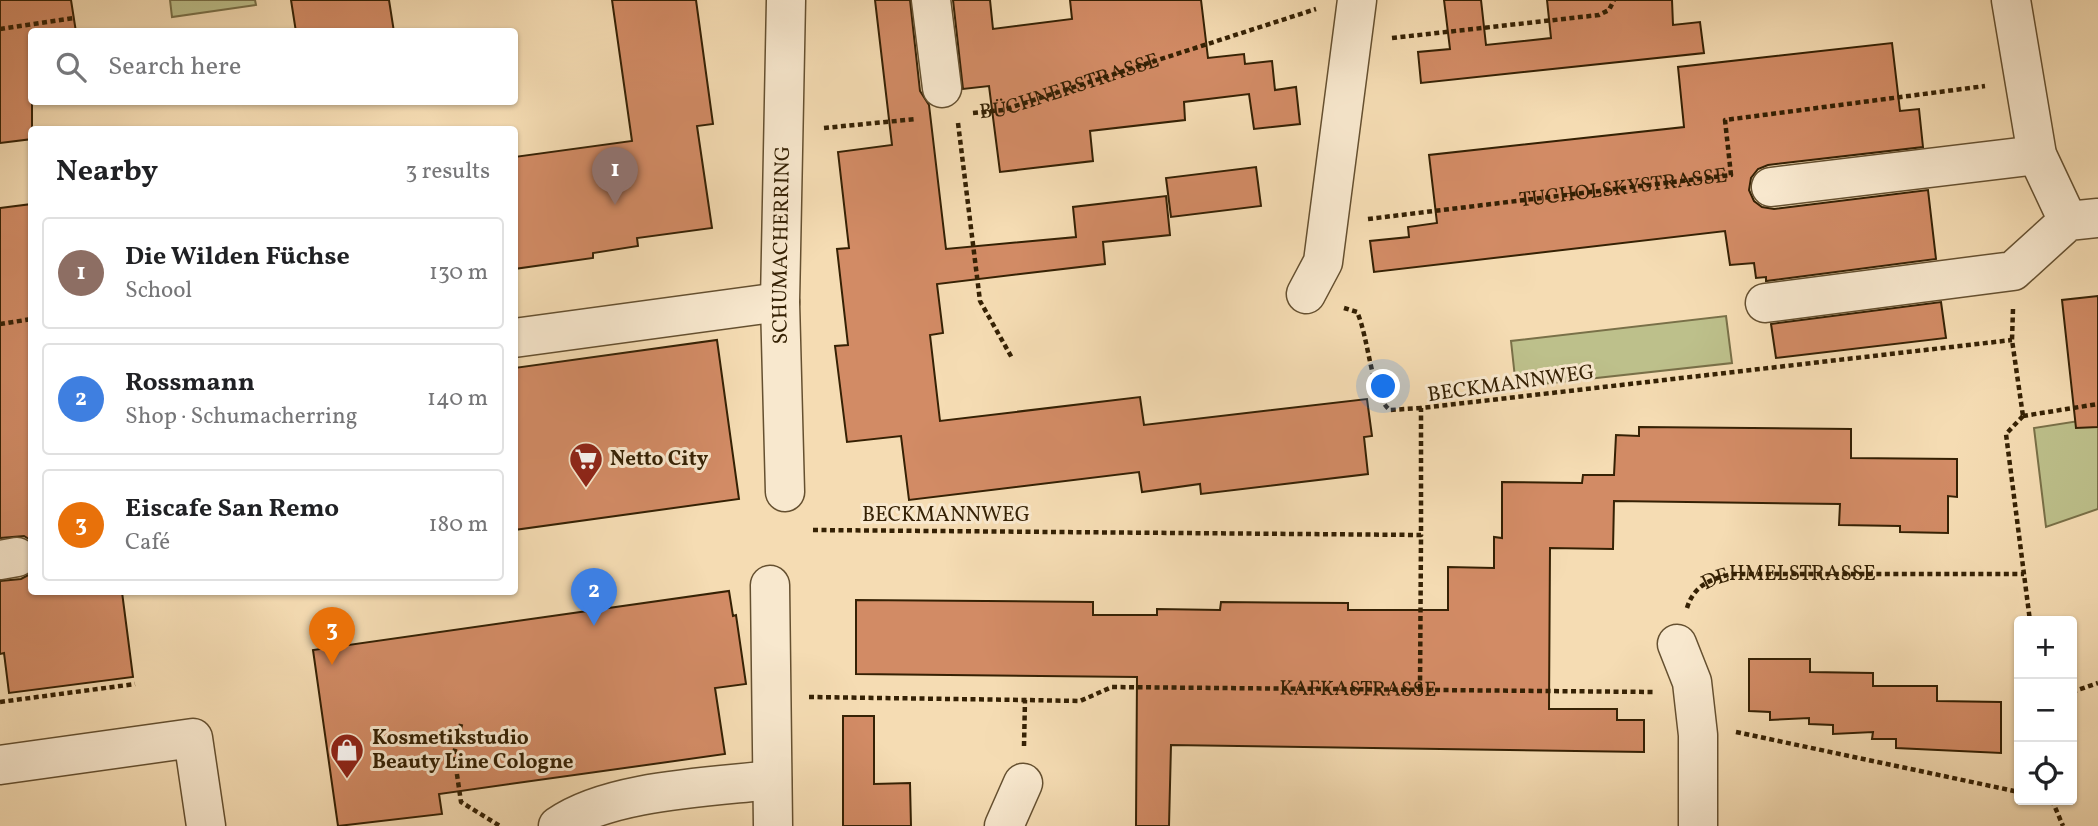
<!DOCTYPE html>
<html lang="en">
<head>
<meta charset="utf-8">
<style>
  :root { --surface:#fff; --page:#f2f2f2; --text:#202124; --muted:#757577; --line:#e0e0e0; --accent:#8f2418 }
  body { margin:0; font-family:Vollkorn,serif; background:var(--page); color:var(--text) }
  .controls { position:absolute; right:21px; bottom:21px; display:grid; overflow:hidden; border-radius:7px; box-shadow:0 2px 5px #0004 }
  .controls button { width:63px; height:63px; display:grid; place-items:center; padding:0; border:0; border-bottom:2px solid var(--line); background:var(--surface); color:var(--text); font:35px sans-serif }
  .you { position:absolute; left:1384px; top:387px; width:24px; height:24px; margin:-18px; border:5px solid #fff; border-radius:50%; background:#1a73e8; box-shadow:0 0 0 10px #1a73e833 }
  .badge { display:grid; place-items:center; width:46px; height:46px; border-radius:50%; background:var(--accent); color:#fff; font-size:23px; font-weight:700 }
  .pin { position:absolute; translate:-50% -58px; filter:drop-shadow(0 2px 4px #0008) }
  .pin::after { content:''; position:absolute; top:37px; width:24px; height:21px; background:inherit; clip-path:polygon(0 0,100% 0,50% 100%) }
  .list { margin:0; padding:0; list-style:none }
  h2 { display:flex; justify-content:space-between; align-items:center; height:91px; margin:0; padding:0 28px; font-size:30px }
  h2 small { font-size:23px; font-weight:400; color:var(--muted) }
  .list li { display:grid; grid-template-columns:46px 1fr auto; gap:21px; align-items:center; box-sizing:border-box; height:112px; margin:0 14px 14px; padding:0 14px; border:2px solid var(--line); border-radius:7px }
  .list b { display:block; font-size:26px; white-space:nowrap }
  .list p { margin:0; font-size:23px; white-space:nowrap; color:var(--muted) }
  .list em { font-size:23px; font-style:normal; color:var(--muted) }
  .icon { flex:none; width:38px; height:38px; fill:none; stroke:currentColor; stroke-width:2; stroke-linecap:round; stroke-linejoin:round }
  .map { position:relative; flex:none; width:2098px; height:826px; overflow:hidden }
  .search { position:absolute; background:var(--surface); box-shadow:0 2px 5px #0004; left:28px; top:28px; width:490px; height:77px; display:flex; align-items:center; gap:18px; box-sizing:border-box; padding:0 24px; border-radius:7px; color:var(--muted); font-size:26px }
  .panel { position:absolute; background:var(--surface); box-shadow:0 2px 5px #0004; left:28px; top:126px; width:490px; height:469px; border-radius:7px }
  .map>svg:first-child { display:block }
</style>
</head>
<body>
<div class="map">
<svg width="2098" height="826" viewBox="0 0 2098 826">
  <rect width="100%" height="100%" fill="#f5dcb3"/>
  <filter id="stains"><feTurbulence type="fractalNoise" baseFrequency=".00286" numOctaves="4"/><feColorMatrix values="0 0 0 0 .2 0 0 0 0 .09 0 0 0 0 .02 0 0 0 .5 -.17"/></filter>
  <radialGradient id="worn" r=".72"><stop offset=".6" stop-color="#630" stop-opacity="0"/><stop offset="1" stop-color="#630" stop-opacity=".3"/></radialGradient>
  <path fill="#bdc08b" stroke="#797048" stroke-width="2" d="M170,0H255L256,5L172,17Z
    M1726,316L1732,363L1516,387L1511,341Z
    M2098,418V509L2046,527L2034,428Z"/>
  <path fill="#d28b65" stroke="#352104" stroke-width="2" d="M0,0H71L76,32H32V139L0,143Z
    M291,0H389L394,32H296Z
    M612,0H696L713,124L697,126L712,228L637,238L638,246L593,253V258L514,269V157L632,141Z
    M875,0H910L920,91L929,105L946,249L1076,237L1073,207L1166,196L1170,235L1103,242L1105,264L937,284L943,333L930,335L940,421L1140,397L1144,425L1367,399L1372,436L1364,437L1368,474L1201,494L1200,484L1142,492L1139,472L909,500L901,436L847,442L835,346L848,345L837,249L849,248L838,152L892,145Z
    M953,0H990L993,29L1072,19L1070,0H1201L1208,58L1244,54L1245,64L1272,61L1275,90L1296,87L1300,124L1254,129L1249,94L1184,102L1185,120L1090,131L1093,161L1000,172L989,86L963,89Z
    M1444,0H1481L1486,45L1551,38L1547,0H1672L1673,25L1700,22L1704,53L1421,83L1418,52L1450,49Z
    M1892,43L1900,111L1919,109L1923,147L1768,165L1758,169L1751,178L1749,190L1754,201L1762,207L1774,209L1928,190L1936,259L1766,281V277L1756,278L1754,263L1730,265L1725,231L1374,272L1370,241L1409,237L1408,227L1437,223L1429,155L1684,127L1678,67Z
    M1256,167L1261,206L1171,217L1166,178Z
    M32,204V541L24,536L0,538V208Z
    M2098,296V427L2076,428L2062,300Z
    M1941,302L1946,338L1776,358L1771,324Z
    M717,340L739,499L514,530V368Z
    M1639,427L1851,429V458L1957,459V497L1948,496V533L1900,532V526L1839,525L1840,504L1614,501L1613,549L1550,548L1549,709H1617V720H1644V752L1171,745L1169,826H1136L1137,677L856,674V600L1093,602V615H1157V609L1220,610L1221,602L1348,603V610H1448V567L1494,568V537L1502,538V482L1582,483L1583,475H1614L1616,435L1639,436Z
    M32,573V592H122L133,677L9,693L4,653L0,654V581L21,579Z
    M729,591L733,616L736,615L746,684L715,688L725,754L439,794L442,814L338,826L313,650Z
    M1749,659H1810V672L1873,673V686H1937V701L2001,702V753L1896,748V739H1872L1873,732L1833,734V725L1809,724V718L1770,720V712L1749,711Z
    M843,716H874V784L910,783L911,826H843Z"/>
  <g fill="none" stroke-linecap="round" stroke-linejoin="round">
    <g stroke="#655030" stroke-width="41">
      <g id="minor">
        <path d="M931,0L942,88"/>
        <path d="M2011,0L2037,155L2068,221"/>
        <path d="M1771,187L2037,155"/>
        <path d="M1306,294L1323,262L1357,0"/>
        <path d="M1765,303L2013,271L2068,221L2098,218"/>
        <path d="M514,338L780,302"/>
        <path id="s5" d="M785,492L780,302L786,0"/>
        <path d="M0,560L17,557"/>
        <path d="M770,585L773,826"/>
        <path d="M1677,644L1692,682L1698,735V826"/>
        <path d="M0,765L193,738L206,826"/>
        <path d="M558,826C609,790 710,787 772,780"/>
        <path d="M1004,826L1023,783"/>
      </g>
    </g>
    <g stroke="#352104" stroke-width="4.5" stroke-dasharray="5 3.5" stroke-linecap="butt">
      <path d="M0,29L74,18"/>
      <path d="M1392,38L1599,15L1609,10L1614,0"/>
      <path id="s1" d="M973,113L1003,110L1316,9"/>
      <path d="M958,123L980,301L1012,358"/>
      <path d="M824,128L916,119"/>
      <path id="s2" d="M1368,219L1731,175L1725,120L1985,86"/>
      <path d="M1344,308L1357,312C1369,338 1371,396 1390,410L1421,408"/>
      <path d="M2013,309L2012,340L2023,416"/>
      <path d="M0,324L32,319"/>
      <path d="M2023,416L2006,434L2030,621"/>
      <path d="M2023,416L2098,404"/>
      <path d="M813,530L1421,535V408L2012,340"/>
      <path id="s3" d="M1687,608C1694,585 1711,579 1732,574H2024"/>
      <path d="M1420,689L1421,535"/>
      <path d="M2072,692L2098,683"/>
      <path d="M809,697L1025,700"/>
      <path d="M0,702L135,684"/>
      <path d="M461,724L454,754L461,802L500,826"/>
      <path d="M1736,732L2019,792"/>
      <path id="s4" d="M1024,746L1025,700L1080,701L1112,687L1653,692"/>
      <path d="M2052,800L2063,826"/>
    </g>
    <use href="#minor" stroke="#f8e8ce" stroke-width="38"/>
  </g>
  <defs>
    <g id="supermarket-pin" transform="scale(1.75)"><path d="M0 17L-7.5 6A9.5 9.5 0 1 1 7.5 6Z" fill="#8f2418" stroke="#f8e8ce"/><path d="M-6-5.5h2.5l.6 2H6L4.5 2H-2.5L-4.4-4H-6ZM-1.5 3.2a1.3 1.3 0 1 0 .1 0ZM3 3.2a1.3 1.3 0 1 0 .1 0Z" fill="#fff"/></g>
    <g id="shop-pin" transform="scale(1.75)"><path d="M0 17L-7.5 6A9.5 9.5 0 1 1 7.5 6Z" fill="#8f2418" stroke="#f8e8ce"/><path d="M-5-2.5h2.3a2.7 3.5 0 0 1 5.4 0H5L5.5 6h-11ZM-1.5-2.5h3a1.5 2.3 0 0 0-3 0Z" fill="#fff"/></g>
  </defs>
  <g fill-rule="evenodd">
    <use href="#supermarket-pin" x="586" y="459"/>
    <use href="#shop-pin" x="347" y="750"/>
  </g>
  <g text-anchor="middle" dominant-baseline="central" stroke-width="6" stroke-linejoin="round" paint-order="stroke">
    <g font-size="21" fill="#352104" stroke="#f8e8ce">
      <text stroke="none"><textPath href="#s1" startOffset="100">BÜCHNERSTRASSE</textPath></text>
      <text stroke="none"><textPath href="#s2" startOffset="257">TUCHOLSKYSTRASSE</textPath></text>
      <text stroke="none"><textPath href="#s5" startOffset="247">SCHUMACHERRING</textPath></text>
      <text transform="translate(1511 384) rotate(-8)">BECKMANNWEG</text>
      <text x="946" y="515">BECKMANNWEG</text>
      <text stroke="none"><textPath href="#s3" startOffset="116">DEHMELSTRASSE</textPath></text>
      <text stroke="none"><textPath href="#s4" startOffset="382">KAFKASTRASSE</textPath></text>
    </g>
    <g font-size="21" font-weight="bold" fill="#352104" stroke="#f8e8ce" text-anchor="start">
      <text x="610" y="459">Netto City</text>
      <text x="372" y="738">Kosmetikstudio<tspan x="372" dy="24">Beauty Line Cologne</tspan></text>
    </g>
  </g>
  <rect width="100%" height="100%" filter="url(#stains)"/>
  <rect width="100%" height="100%" fill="url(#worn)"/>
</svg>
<div class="controls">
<button>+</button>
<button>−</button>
<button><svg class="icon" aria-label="locate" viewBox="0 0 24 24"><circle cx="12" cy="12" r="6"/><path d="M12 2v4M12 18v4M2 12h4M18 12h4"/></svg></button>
</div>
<div class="you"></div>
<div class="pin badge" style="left:615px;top:205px;background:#8d6e63">1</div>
<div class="pin badge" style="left:594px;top:626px;background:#3f7fe0">2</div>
<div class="pin badge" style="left:332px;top:665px;background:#e8710a">3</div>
<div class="search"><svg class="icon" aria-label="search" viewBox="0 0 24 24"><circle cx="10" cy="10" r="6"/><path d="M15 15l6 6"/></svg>Search here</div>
<section class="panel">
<h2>Nearby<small>3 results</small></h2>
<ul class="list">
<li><span class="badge" style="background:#8d6e63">1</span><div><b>Die Wilden Füchse</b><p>School</p></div><em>130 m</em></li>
<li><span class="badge" style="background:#3f7fe0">2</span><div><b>Rossmann</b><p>Shop · Schumacherring</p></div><em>140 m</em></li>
<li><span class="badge" style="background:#e8710a">3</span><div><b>Eiscafe San Remo</b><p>Café</p></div><em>180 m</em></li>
</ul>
</section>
</div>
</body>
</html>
